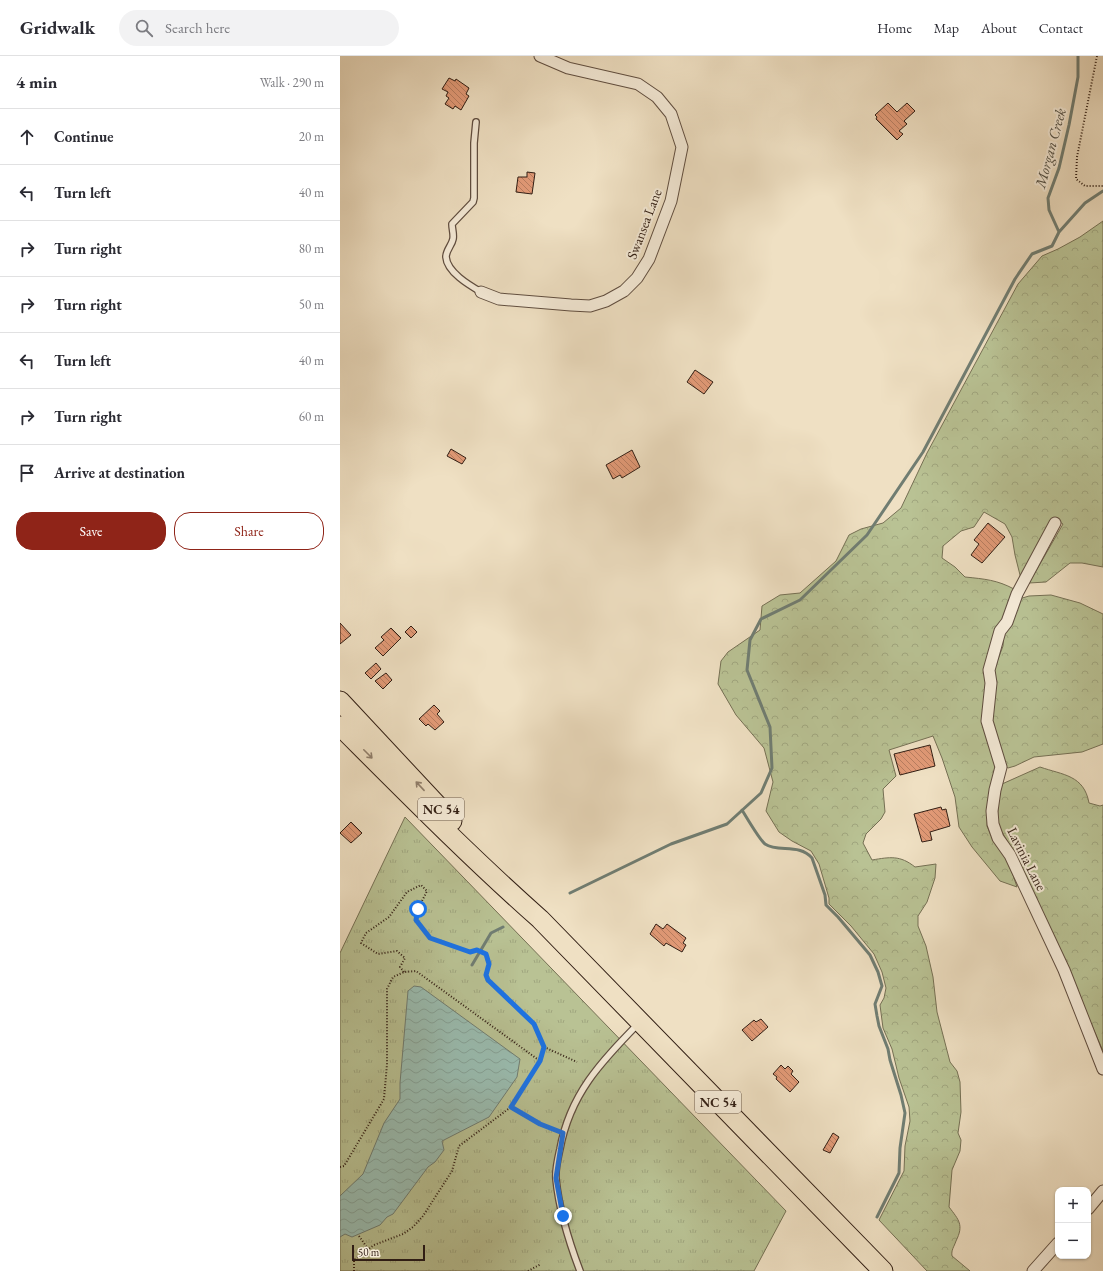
<!DOCTYPE html>
<html lang="en">
<head>
<meta charset="utf-8">
<style>
  :root { --surface:#fff; --page:#f2f2f3; --text:#2b2b33; --muted:#7c7c81; --line:#e1e1e2; --accent:#8f2418 }
  body { margin:0; font-family:"EB Garamond",serif; background:var(--page); color:var(--text) }
  .controls { position:absolute; right:12px; bottom:12px; display:grid; overflow:hidden; border-radius:8px; box-shadow:0 1px 3px #0004 }
  .controls button { width:36px; height:36px; display:grid; place-items:center; padding:0; border:0; border-bottom:1px solid var(--line); background:var(--surface); color:var(--text); font:20px sans-serif }
  .scale { position:absolute; left:12px; bottom:10px; width:73px; box-sizing:border-box; padding-left:4px; border:2px solid #311e14; border-top:0; font-size:11px; line-height:14px; white-space:nowrap; color:#311e14; -webkit-text-stroke:3px #f5ebd8; paint-order:stroke }
  .stop { position:absolute; width:12px; height:12px; margin:-9px; border:3px solid #1a73e8; border-radius:50%; background:#fff }
  .stop.end { background:#1a73e8; border-color:#fff; box-shadow:0 1px 4px #0008 }
  .list { margin:0; padding:0; list-style:none }
  h2 { display:flex; justify-content:space-between; align-items:center; height:52px; margin:0; padding:0 16px; font-size:17px }
  h2 small { font-size:13px; font-weight:400; color:var(--muted) }
  .list li { display:grid; grid-template-columns:26px 1fr auto; gap:12px; align-items:center; box-sizing:border-box; height:56px; padding:0 16px; border-top:1px solid var(--line) }
  .list b { display:block; font-size:15px; white-space:nowrap }
  .list em { font-size:13px; font-style:normal; color:var(--muted) }
  .actions { display:flex; gap:8px; padding:12px 16px }
  .actions a { flex:1; padding:9px 0; border:1px solid var(--accent); border-radius:16px; text-align:center; font-size:14px; color:var(--accent) }
  .actions .main { background:var(--accent); color:#fff }
  .icon { flex:none; width:22px; height:22px; fill:none; stroke:currentColor; stroke-width:2; stroke-linecap:round; stroke-linejoin:round }
  .map { position:relative; flex:none; width:763px; height:1215px; overflow:hidden }
  header { display:flex; align-items:center; gap:24px; box-sizing:border-box; height:56px; padding:0 20px; background:var(--surface); border-bottom:1px solid var(--line) }
  header strong { font-size:19px }
  nav { display:flex; gap:22px; margin-inline-start:auto; font-size:14px }
  .search { width:280px; height:36px; background:var(--page); display:flex; align-items:center; gap:10px; box-sizing:border-box; padding:0 14px; border-radius:22px; color:var(--muted); font-size:15px }
  main { display:flex }
  aside { flex:1; background:var(--surface) }
  .map>svg:first-child { display:block }
</style>
</head>
<body>
<header>
<strong>Gridwalk</strong>
<div class="search"><svg class="icon" aria-label="search" viewBox="0 0 24 24"><circle cx="10" cy="10" r="6"/><path d="M15 15l6 6"/></svg>Search here</div>
<nav><a>Home</a><a>Map</a><a>About</a><a>Contact</a></nav>
</header>
<main>
<aside>
<h2>4 min<small>Walk · 290 m</small></h2>
<ul class="list">
<li><svg class="icon" aria-label="ahead" viewBox="0 0 24 24"><path d="M12 20V5M6 11l6-6 6 6"/></svg><div><b>Continue</b></div><em>20 m</em></li>
<li><svg class="icon" aria-label="left" viewBox="0 0 24 24"><path d="M17 20v-9H6M10 6l-5 5 5 5"/></svg><div><b>Turn left</b></div><em>40 m</em></li>
<li><svg class="icon" aria-label="right" viewBox="0 0 24 24"><path d="M7 20v-9h11M14 6l5 5-5 5"/></svg><div><b>Turn right</b></div><em>80 m</em></li>
<li><svg class="icon" aria-label="right" viewBox="0 0 24 24"><path d="M7 20v-9h11M14 6l5 5-5 5"/></svg><div><b>Turn right</b></div><em>50 m</em></li>
<li><svg class="icon" aria-label="left" viewBox="0 0 24 24"><path d="M17 20v-9H6M10 6l-5 5 5 5"/></svg><div><b>Turn left</b></div><em>40 m</em></li>
<li><svg class="icon" aria-label="right" viewBox="0 0 24 24"><path d="M7 20v-9h11M14 6l5 5-5 5"/></svg><div><b>Turn right</b></div><em>60 m</em></li>
<li><svg class="icon" aria-label="arrive" viewBox="0 0 24 24"><path d="M6 21V4h12l-3 4 3 4H6"/></svg><div><b>Arrive at destination</b></div></li>
</ul>
<div class="actions"><a class="main">Save</a><a>Share</a></div>
</aside>
<div class="map">
<svg width="763" height="1215" viewBox="0 0 763 1215">
  <defs>
    <pattern id="forest-crowns" width="20" height="18" patternUnits="userSpaceOnUse"><rect width="20" height="18" fill="#b9c294"/><path d="M2 6a3 3 0 1 1 6 0M12 15a3 3 0 1 1 6 0" fill="none" stroke="#a0a67f"/></pattern>
    <pattern id="park-tufts" width="24" height="20" patternUnits="userSpaceOnUse"><rect width="24" height="20" fill="#b9c294"/><path d="M3 7l-1-3M5 7V3M7 7l1-3M15 17l-1-3M17 17v-4M19 17l1-3" fill="none" stroke="#a0a67f"/></pattern>
    <pattern id="water-waves" width="16" height="10" patternUnits="userSpaceOnUse"><rect width="16" height="10" fill="#9abdb1"/><path d="M0 5q4-4 8 0t8 0" fill="none" stroke="#85a297"/></pattern>
    <pattern id="building-back-hatch" width="6" height="6" patternUnits="userSpaceOnUse"><rect width="6" height="6" fill="#e29a77"/><path d="M-1 5l2 2M0 0l6 6M5-1l2 2" fill="none" stroke="#b87d60"/></pattern>
  </defs>
  <rect width="100%" height="100%" fill="#efe0c3"/>
  <filter id="stains"><feTurbulence type="fractalNoise" baseFrequency=".005" numOctaves="4"/><feColorMatrix values="0 0 0 0 .2 0 0 0 0 .09 0 0 0 0 .02 0 0 0 .5 -.17"/></filter>
  <radialGradient id="worn" r=".72"><stop offset=".6" stop-color="#630" stop-opacity="0"/><stop offset="1" stop-color="#630" stop-opacity=".3"/></radialGradient>
  <path fill="url(#forest-crowns)" stroke="#757054" d="M763,165V511L742,507H730L706,526L689,527L723,468L714,462L681,523L675,499L672,481L665,468L644,456L634,471L621,475L603,490L602,502L615,511L625,521C645,523 657,524 674,533L646,612L656,708L649,737L647,770L653,784L665,801L673,819L677,831L660,825L632,791L619,771L615,741L602,702L593,680L549,694L556,720L543,733L545,756L541,763L526,778L523,787L532,804C550,801 560,799 575,811L596,808L595,822L587,846L578,860V870L586,890L593,921L597,956L610,1006L617,1015L620,1026L621,1056L618,1077L621,1084L620,1095L612,1114L609,1151C619,1164 624,1169 616,1185C614,1191 611,1194 612,1200L630,1215H587L539,1164L564,1115L565,1090L570,1065L569,1051L559,1022L552,993L543,972L540,949L544,942L546,932L542,916L534,898L511,870L489,848V842L479,808L471,795L452,785L439,776L426,755L433,726L424,692L396,659L378,628L381,605L388,596L420,574L422,550L440,539L460,537L496,505L509,479L521,473L543,467L561,452L587,397L678,228L702,200L718,193L740,181Z
    M711,539L740,547L763,558V688L742,696L694,701L675,710L668,712L663,709L650,665L654,614L663,590L664,576L679,543L689,540Z
    M700,711C723,719 744,719 749,747L760,750L763,749V995L693,835L674,796L657,768L659,737L662,728Z"/>
  <path fill="url(#park-tufts)" stroke="#757054" d="M65,761L446,1155L414,1215H0V897Z"/>
  <path fill="url(#water-waves)" stroke="#707d72" d="M74,930L81,931L180,1003L177,1021L149,1061L102,1085L104,1094L95,1106L88,1111L53,1158L47,1161L40,1169L12,1181L5,1178L0,1181V1140L23,1118L44,1067L60,1043V1027L68,935Z"/>
  <g fill="none" stroke-linecap="round" stroke-linejoin="round">
    <path stroke="#707d72" stroke-width="3" d="M719,176L709,154L708,142L719,112L729,69L738,21V0
      M402,754C407,762 419,783 425,788C438,797 459,787 472,802L485,839L486,849L498,861L530,899L538,916L542,930L535,948L537,960L539,970L548,993L550,1004L561,1039L565,1057L560,1092L559,1117L537,1161
      M230,837L331,788L387,768L421,737L432,712L430,671L407,614L410,584L421,563L460,544L527,479L583,396L675,223L692,198L712,190L719,176L745,147L763,135
      M132,909L151,877L163,871"/>
  </g>
  <path fill="url(#building-back-hatch)" stroke="#311e14" d="M109,22L115,25L116,23L129,32L126,38L129,40L121,54L115,50L113,53L105,48L109,42L106,40L108,36L102,33Z
    M548,47L557,56L567,47L575,55L564,65L567,68L559,75L563,78L557,84L536,63L537,61L535,59Z
    M187,116L195,117L192,138L176,136L178,121H187Z
    M355,314L373,326L364,338L347,326Z
    M111,393L126,402L122,408L107,400Z
    M292,394L300,411L282,422L280,419L273,423L266,409Z
    M648,467L665,481L642,507L631,499L639,488L634,484Z
    M0,567L11,579L0,588Z
    M71,570L77,576L71,582L65,576Z
    M51,572L61,582L43,600L35,592L44,584L41,581Z
    M36,607L41,613L31,623L25,617Z
    M46,617L52,624L43,633L35,625Z
    M94,649L100,655L97,658L104,666L95,674L88,668L86,670L79,663Z
    M590,689L595,710L560,719L554,698Z
    M601,751L602,754L606,753L610,770L590,776L592,784L582,786L574,758Z
    M11,766L22,777L11,787L0,777Z
    M316,868L323,873L327,868L346,882L343,887L346,889L342,896L326,887L324,890L310,878Z
    M421,963L428,971L412,985L402,974L414,964L416,966Z
    M441,1009L445,1013L448,1010L453,1015L451,1018L459,1026L450,1036L436,1023L437,1021L433,1018Z
    M493,1077L499,1081L490,1097L483,1094Z"/>
  <g fill="none" stroke-linecap="round" stroke-linejoin="round">
    <g stroke="#604e40" stroke-width="8">
      <path id="service" d="M136,66L134,87V142L133,146L112,168C112,173 114,178 113,183C112,189 106,194 106,201C107,216 129,229 141,236
        M240,1215C229,1186 219,1154 216,1123C215,1114 218,1102 220,1093C230,1038 261,1006 298,968"/>
    </g>
    <g stroke="#604e40" stroke-width="13">
      <path id="minor" d="M141,236L159,243L231,249L250,250L266,245L284,235L297,222L309,203L331,145L342,91L331,58L317,41L298,28L228,12L200,0
        M715,467L677,538L667,566L660,575L649,614L651,627L647,665L661,711L655,734L652,755L653,768L658,782L670,799L724,914L763,1013
        M748,1153L763,1135
        M693,1215L718,1187"/>
    </g>
    <g stroke="#311e14" stroke-width="21">
      <path id="trunk" d="M0,645L112,765
        M0,670C66,736 130,801 200,863L543,1215"/>
    </g>
    <path stroke="#311e14" stroke-width="2" stroke-dasharray="1 2" stroke-linecap="butt" d="M757,0L737,101L736,123L745,130H763
      M64,916L60,911L65,902L57,895L38,898L21,887L26,877L49,861L67,836L81,829L87,835L78,853L76,864L90,882L130,896L137,894L146,898L149,908L146,919L149,924L195,968L204,991L200,1005
      M204,991L237,1006
      M0,1111L4,1110L44,1043L47,1008V933L53,921L64,916L76,915L200,1005L171,1051L200,1068L218,1075
      M19,1180L28,1193
      M14,1215V1204L34,1189L63,1178L73,1171L83,1160L112,1115L119,1090L171,1051
      M188,1215L201,1208"/>
    <use href="#service" stroke="#f5ebd8" stroke-width="5.5"/>
    <use href="#minor" stroke="#f5ebd8" stroke-width="11"/>
    <use href="#trunk" stroke="#efe0c3" stroke-width="19"/>
  </g>
  <defs><path id="oneway-shaft" d="M-6 0H5M1.5-3L5.5 0L1.5 3" fill="none" stroke-width="1.6" stroke-linecap="round" stroke-linejoin="round"/></defs>
  <g stroke="#907f6c">
    <use href="#oneway-shaft" transform="translate(28 698) rotate(45)"/>
    <use href="#oneway-shaft" transform="translate(80 730) rotate(-133)"/>
  </g>
  <g fill="none" stroke-linecap="round" stroke-linejoin="round">
    <path stroke="#1a73e8" stroke-width="5" d="M78,853L76,864L90,882L130,896L137,894L146,898L149,908L146,919L148,924L194,968L204,991L200,1005L171,1051L200,1068L223,1077L216,1122L223,1160"/>
  </g>
  <g text-anchor="middle" dominant-baseline="central" stroke-width="4" stroke-linejoin="round" paint-order="stroke">
    <g fill="#f5ebd8" stroke="#6c5c4f" stroke-width="1">
      <rect x="78" y="742" width="46" height="22" rx="3"/>
      <rect x="355" y="1035" width="46" height="22" rx="3"/>
    </g>
    <g font-size="13" font-weight="bold" fill="#311e14">
      <text x="101" y="753">NC 54</text>
      <text x="378" y="1046">NC 54</text>
    </g>
    <g font-size="14" fill="#311e14" stroke="#f5ebd8">
      <text transform="translate(304 168) rotate(-69)">Swansea Lane</text>
      <text transform="translate(687 803) rotate(63)">Lavinia Lane</text>
    </g>
    <g font-size="15" font-style="italic" fill="#504e43" stroke="#f5ebd8">
      <text transform="translate(710 92) rotate(-75)">Morgan Creek</text>
    </g>
  </g>
  <rect width="100%" height="100%" filter="url(#stains)"/>
  <rect width="100%" height="100%" fill="url(#worn)"/>
</svg>
<div class="controls">
<button>+</button>
<button>−</button>
</div>
<div class="scale">50 m</div>
<div class="stop" style="left:78px;top:853px"></div>
<div class="stop end" style="left:223px;top:1160px"></div>
</div>
</main>
</body>
</html>
